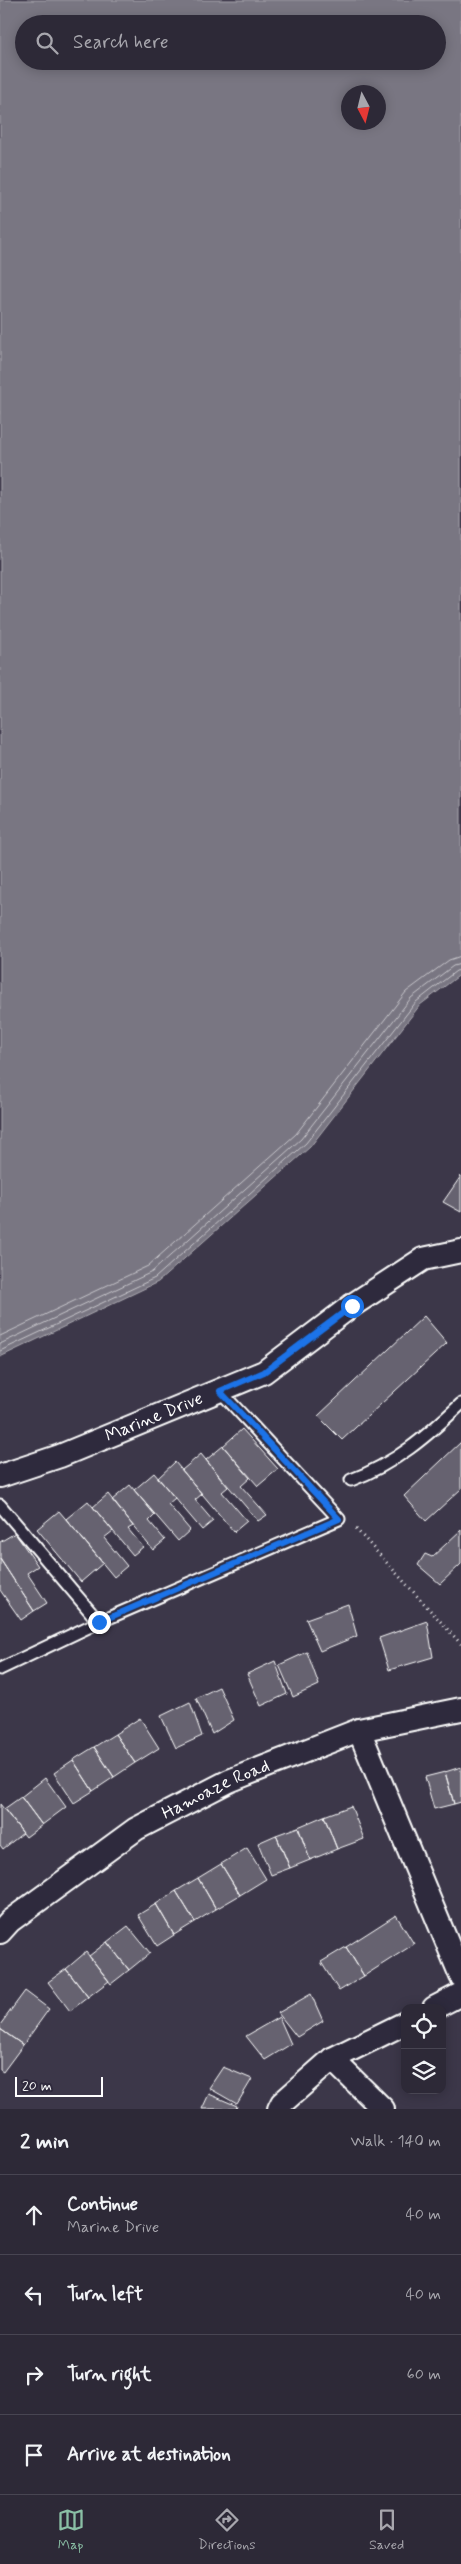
<!DOCTYPE html>
<html lang="en">
<head>
<meta charset="utf-8">
<style>
  :root { --surface:#2d2937; --page:#35313f; --text:#f1f3f6; --muted:#a7a6ad; --line:#484552; --accent:#8abfa5 }
  body { margin:0; font-family:Mynerve,sans-serif; background:var(--page); color:var(--text) }
  .controls { position:absolute; right:15px; bottom:15px; display:grid; overflow:hidden; border-radius:10px; box-shadow:0 2px 12px #0003 }
  .controls button { width:45px; height:45px; display:grid; place-items:center; padding:0; border:0; border-bottom:1px solid var(--line); background:var(--surface); color:var(--text); font:25px sans-serif }
  .compass { position:absolute; left:341px; top:85px; width:45px; height:45px; border-radius:50%; background:var(--surface); box-shadow:0 2px 12px #0003; rotate:173deg }
  .scale { position:absolute; left:15px; bottom:12px; width:88px; box-sizing:border-box; padding-left:5px; border:2px solid #fff; border-top:0; font-size:14px; line-height:18px; white-space:nowrap; color:#fff; -webkit-text-stroke:4px #2f2a3d; paint-order:stroke }
  .stop { position:absolute; width:15px; height:15px; margin:-11px; border:4px solid #1a73e8; border-radius:50%; background:#fff }
  .stop.end { background:#1a73e8; border-color:#fff; box-shadow:0 1px 5px #0008 }
  .list { margin:0; padding:0; list-style:none }
  h2 { display:flex; justify-content:space-between; align-items:center; height:65px; margin:0; padding:0 20px; font-size:21px }
  h2 small { font-size:16px; font-weight:400; color:var(--muted) }
  .list li { display:grid; grid-template-columns:32px 1fr auto; gap:15px; align-items:center; box-sizing:border-box; height:80px; padding:0 20px; border-top:1px solid var(--line) }
  .list b { display:block; font-size:19px; white-space:nowrap }
  .list p { margin:0; font-size:16px; white-space:nowrap; color:var(--muted) }
  .list em { font-size:16px; font-style:normal; color:var(--muted) }
  .icon { flex:none; width:28px; height:28px; fill:none; stroke:currentColor; stroke-width:2; stroke-linecap:round; stroke-linejoin:round }
  .map { position:relative; flex:none; width:461px; height:2109px; overflow:hidden }
  .search { position:absolute; background:var(--surface); box-shadow:0 2px 12px #0003; left:15px; right:15px; top:15px; height:55px; display:flex; align-items:center; gap:12px; box-sizing:border-box; padding:0 18px; border-radius:28px; color:var(--muted); font-size:19px }
  .sheet { height:385px; background:var(--surface) }
  nav { display:flex; justify-content:space-around; align-items:center; box-sizing:border-box; height:70px; border-top:1px solid var(--line); background:var(--surface); font-size:14px; color:var(--muted) }
  nav a { display:grid; justify-items:center; gap:2px }
  nav .on { color:var(--accent) }
  .map>svg:first-child { display:block }
</style>
</head>
<body>
<div class="map">
<svg width="461" height="2109" viewBox="0 0 461 2109">
  <rect width="100%" height="100%" fill="#3c3749"/>
  <filter id="ink" filterUnits="userSpaceOnUse"><feTurbulence type="fractalNoise" baseFrequency=".02" numOctaves="2"/><feDisplacementMap in="SourceGraphic" scale="10" xChannelSelector="R" yChannelSelector="G"/><feConvolveMatrix kernelMatrix="1 2 1 2 8 2 1 2 1" color-interpolation-filters="sRGB"/></filter>
  <g filter="url(#ink)">
    <path fill="#797682" stroke="#afadb4" fill-rule="evenodd" d="M0,0H461V974L420,1005L310,1147L158,1282L0,1357ZM24,24H437V61H24ZM348,92H378V122H348Z"/>
    <g fill="none" stroke-linecap="round" stroke-linejoin="round">
      <path stroke="#c9c8cd" stroke-width="1" d="M0,1336L148,1266L296,1134L406,992L449,960L461,956
        M0,1344L152,1272L301,1139L411,998L453,966L461,964
        M0,1351L155,1278L306,1143L416,1002L456,971L461,970"/>
    </g>
    <path fill="#666270" stroke="#fff" d="M461,1176V1212L443,1202Z
      M424,1316L447,1343L342,1440L318,1416Z
      M242,1429L278,1469L258,1486L223,1446Z
      M461,1442V1489L426,1521L404,1496Z
      M223,1446L250,1478L241,1486L267,1515L258,1521L206,1460Z
      M201,1454L228,1487L222,1492L247,1521L234,1532L182,1470Z
      M175,1462L202,1494L195,1500L213,1521L202,1530L158,1478Z
      M154,1473L175,1498L168,1504L190,1530L178,1541L134,1490Z
      M130,1485L155,1515L149,1521L165,1540L153,1550L112,1500Z
      M108,1494L133,1526L128,1529L143,1547L133,1555L93,1507Z
      M88,1501L113,1531L104,1538L127,1566L114,1577L66,1519Z
      M59,1511L103,1563L81,1582L37,1529Z
      M461,1530V1564L440,1584L418,1565L425,1554L432,1557Z
      M15,1533L38,1566L27,1573L47,1603L34,1611L0,1559V1542Z
      M0,1559L34,1611L21,1620L0,1590Z
      M348,1604L357,1636L320,1651L306,1619Z
      M427,1621L433,1657L389,1670L379,1638Z
      M307,1652L319,1685L293,1697L279,1665Z
      M275,1661L287,1694L261,1706L247,1674Z
      M219,1687L234,1720L212,1734L196,1698Z
      M190,1702L202,1736L176,1748L161,1716Z
      M140,1718L159,1748L135,1763L115,1734Z
      M115,1734L135,1763L114,1777L94,1747Z
      M94,1747L114,1777L93,1791L73,1760Z
      M73,1760L93,1791L74,1803L54,1773Z
      M461,1767V1802L454,1804L445,1772Z
      M445,1772L454,1804L434,1809L425,1777Z
      M45,1778L66,1807L42,1825L21,1797Z
      M21,1797L42,1825L26,1837L4,1809Z
      M0,1804L23,1833L3,1849L0,1845Z
      M351,1806L364,1839L337,1849L324,1816Z
      M324,1816L337,1849L310,1860L298,1827Z
      M298,1827L310,1860L290,1868L276,1835Z
      M276,1835L290,1868L271,1875L258,1843Z
      M247,1848L266,1879L240,1895L221,1864Z
      M221,1864L240,1895L216,1909L198,1878Z
      M198,1878L216,1909L195,1922L176,1891Z
      M176,1891L195,1922L174,1935L156,1904Z
      M156,1904L174,1935L157,1946L138,1915Z
      M396,1915L414,1944L364,1976L346,1947Z
      M128,1926L150,1953L129,1970L107,1942Z
      M107,1942L129,1970L111,1984L89,1956Z
      M346,1947L364,1976L339,1991L321,1962Z
      M86,1952L109,1981L88,1997L66,1969Z
      M66,1969L88,1997L70,2011L48,1982Z
      M25,1991L49,2009L23,2045L0,2029V2025Z
      M311,1994L323,2021L297,2037L278,2013Z
      M279,2017L291,2044L265,2060L246,2036Z
      M0,2029L23,2045L3,2072L0,2070Z
      M223,2067L252,2079L237,2104L209,2088Z
      M209,2094L237,2106L236,2109H202Z"/>
    <g fill="none" stroke-linecap="round" stroke-linejoin="round">
      <g stroke="#fff" stroke-width="15">
        <path id="lane" d="M351,1480C395,1464 427,1436 461,1404
          M0,1505L99,1622
          M0,1669L99,1622L339,1519L220,1391"/>
      </g>
      <g stroke="#fff" stroke-width="26">
        <g id="street">
          <path id="s1" d="M0,1476L60,1456L264,1372L351,1306L423,1259L461,1251"/>
          <path d="M359,1730L461,1976"/>
          <path id="s2" d="M0,1932L10,1921L136,1829L229,1781L359,1730L461,1709"/>
          <path d="M434,2008L461,1994"/>
          <path d="M332,2059L383,2109"/>
          <path d="M279,2109L282,2103L332,2059L405,2023"/>
        </g>
      </g>
      <path stroke="#fff" stroke-width="3" stroke-dasharray="1 4" stroke-linecap="butt" d="M356,1529L461,1644"/>
      <use href="#lane" stroke="#2f2a3d" stroke-width="11"/>
      <use href="#street" stroke="#2f2a3d" stroke-width="22"/>
    </g>
  </g>
  <g fill="none" stroke-linecap="round" stroke-linejoin="round" filter="url(#ink)">
    <path stroke="#1a73e8" stroke-width="6" d="M99,1622L339,1519L220,1391L264,1372L352,1306"/>
  </g>
  <g text-anchor="middle" dominant-baseline="central" stroke-width="4" stroke-linejoin="round" paint-order="stroke">
    <g font-size="18" fill="#fff" stroke="#2f2a3d">
      <text stroke="none"><textPath href="#s1" startOffset="165">Marine Drive</textPath></text>
      <text stroke="none"><textPath href="#s2" startOffset="260">Hamoaze Road</textPath></text>
    </g>
  </g>
</svg>
<div class="controls">
<button><svg class="icon" aria-label="locate" viewBox="0 0 24 24"><circle cx="12" cy="12" r="6"/><path d="M12 2v4M12 18v4M2 12h4M18 12h4"/></svg></button>
<button><svg class="icon" aria-label="layers" viewBox="0 0 24 24"><path d="M12 4l9 5-9 5-9-5zM3 14l9 5 9-5"/></svg></button>
</div>
<svg class="compass" viewBox="-18 -18 36 36"><path d="M0-13l5 13h-10z" fill="#e53935"/><path d="M0 13l5-13h-10z" fill="#a7a6ad"/></svg>
<div class="scale">20 m</div>
<div class="stop" style="left:352px;top:1306px"></div>
<div class="stop end" style="left:99px;top:1622px"></div>
<div class="search"><svg class="icon" aria-label="search" viewBox="0 0 24 24"><circle cx="10" cy="10" r="6"/><path d="M15 15l6 6"/></svg>Search here</div>
</div>
<section class="sheet">
<h2>2 min<small>Walk · 140 m</small></h2>
<ul class="list">
<li><svg class="icon" aria-label="ahead" viewBox="0 0 24 24"><path d="M12 20V5M6 11l6-6 6 6"/></svg><div><b>Continue</b><p>Marine Drive</p></div><em>40 m</em></li>
<li><svg class="icon" aria-label="left" viewBox="0 0 24 24"><path d="M17 20v-9H6M10 6l-5 5 5 5"/></svg><div><b>Turn left</b></div><em>40 m</em></li>
<li><svg class="icon" aria-label="right" viewBox="0 0 24 24"><path d="M7 20v-9h11M14 6l5 5-5 5"/></svg><div><b>Turn right</b></div><em>60 m</em></li>
<li><svg class="icon" aria-label="arrive" viewBox="0 0 24 24"><path d="M6 21V4h12l-3 4 3 4H6"/></svg><div><b>Arrive at destination</b></div></li>
</ul>
</section>
<nav>
<a class="on"><svg class="icon" aria-label="map" viewBox="0 0 24 24"><path d="M3 6l6-2 6 2 6-2v14l-6 2-6-2-6 2zM9 4v14M15 6v14"/></svg>Map</a>
<a><svg class="icon" aria-label="directions" viewBox="0 0 24 24"><path d="M12 3l9 9-9 9-9-9zM9 14v-3h6M13 9l2 2-2 2"/></svg>Directions</a>
<a><svg class="icon" aria-label="saved" viewBox="0 0 24 24"><path d="M7 4h10v16l-5-4-5 4z"/></svg>Saved</a>
</nav>
</body>
</html>
